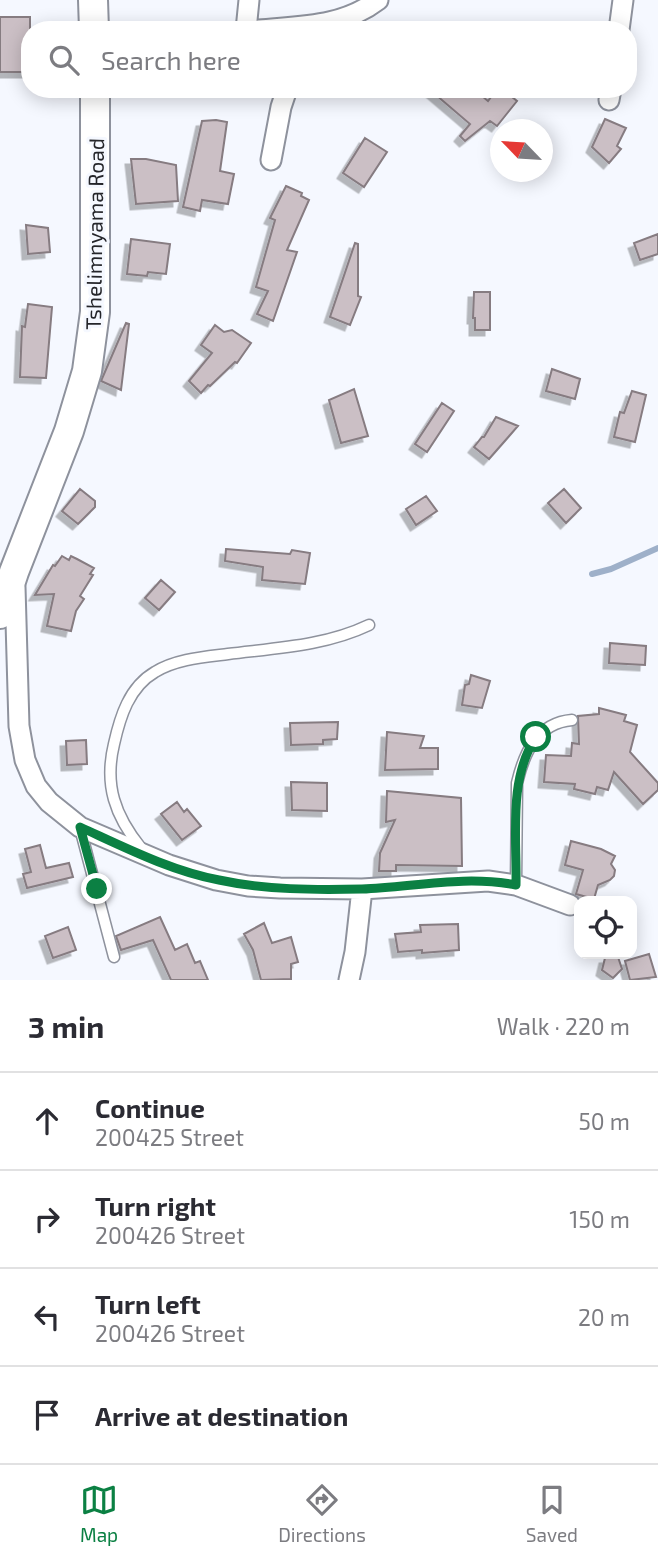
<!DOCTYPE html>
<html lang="en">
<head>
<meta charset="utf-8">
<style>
  :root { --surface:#fff; --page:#f2f2f3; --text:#2b2b33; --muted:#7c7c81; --line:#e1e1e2; --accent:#0b8043 }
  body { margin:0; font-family:"Exo 2",sans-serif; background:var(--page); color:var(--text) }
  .controls { position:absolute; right:21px; bottom:21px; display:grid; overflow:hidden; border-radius:14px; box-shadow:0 4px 18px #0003 }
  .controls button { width:63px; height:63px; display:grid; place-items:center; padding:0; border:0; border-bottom:2px solid var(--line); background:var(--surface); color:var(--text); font:35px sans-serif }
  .compass { position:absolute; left:490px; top:119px; width:63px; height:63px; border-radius:50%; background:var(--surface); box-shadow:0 4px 18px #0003; rotate:295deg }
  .stop { position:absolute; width:21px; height:21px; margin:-16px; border:5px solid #0b8043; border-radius:50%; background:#fff }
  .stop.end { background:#0b8043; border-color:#fff; box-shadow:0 2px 7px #0008 }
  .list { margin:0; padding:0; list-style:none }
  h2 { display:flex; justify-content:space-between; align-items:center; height:91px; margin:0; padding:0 28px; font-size:30px }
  h2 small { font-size:23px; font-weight:400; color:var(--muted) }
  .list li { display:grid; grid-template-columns:46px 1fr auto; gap:21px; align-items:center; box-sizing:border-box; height:98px; padding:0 28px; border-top:2px solid var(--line) }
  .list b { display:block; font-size:26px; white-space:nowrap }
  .list p { margin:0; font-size:23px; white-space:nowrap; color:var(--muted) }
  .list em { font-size:23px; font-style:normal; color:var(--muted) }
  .icon { flex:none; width:38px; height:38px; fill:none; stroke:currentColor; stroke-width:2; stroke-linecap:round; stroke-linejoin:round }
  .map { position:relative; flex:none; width:658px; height:980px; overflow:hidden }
  .search { position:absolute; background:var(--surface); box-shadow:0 4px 18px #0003; left:21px; right:21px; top:21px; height:77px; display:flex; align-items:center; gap:18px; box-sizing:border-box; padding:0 24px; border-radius:28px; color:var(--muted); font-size:26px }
  .sheet { height:483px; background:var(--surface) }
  nav { display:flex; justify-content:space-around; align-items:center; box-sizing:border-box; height:98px; border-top:2px solid var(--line); background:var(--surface); font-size:19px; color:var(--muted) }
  nav a { display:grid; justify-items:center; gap:4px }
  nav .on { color:var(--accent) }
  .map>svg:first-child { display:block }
</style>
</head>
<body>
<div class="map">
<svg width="658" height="980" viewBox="0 0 658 980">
  <defs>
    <filter id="shadow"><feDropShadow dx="-5.5" dy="5.5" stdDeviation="0" flood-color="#0004"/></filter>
  </defs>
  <rect width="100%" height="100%" fill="#f5f8ff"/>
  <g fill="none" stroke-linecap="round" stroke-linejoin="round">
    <path stroke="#9eb0c9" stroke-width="6" d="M592,574L611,569L658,548"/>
  </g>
  <path fill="#cbbfc5" stroke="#867b81" stroke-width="2" filter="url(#shadow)" d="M0,17H30V72H0Z
    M429,89H474L488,101L497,89H502L517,101L497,126L490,121L465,141L460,136L470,124Z
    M605,119L626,128L617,146L621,149L609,163L592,147Z
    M216,120L227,122L220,171L234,174L228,204L202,200L200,211L183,207L202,121Z
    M365,138L387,152L364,187L343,173Z
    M131,159H146L176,165L178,201L136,204Z
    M286,186L302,193L301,196L309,200L287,250L297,252L273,321L257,314L268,291L256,287L275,220L270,218Z
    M26,225L48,228L50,252L28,254Z
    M658,234V254L640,260L634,243Z
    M131,239L170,244L166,274L148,272L147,276L127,274Z
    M355,243L358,244V296L361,297L350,325L330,317Z
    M474,292H490V330H475V318H473Z
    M28,304L52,307L46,378L20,377L22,326L25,327Z
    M126,323L129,324L121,390L101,381Z
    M215,325L224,332L232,330L251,343L237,363L235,362L210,386L208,385L201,393L189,381L212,353L201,345Z
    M552,369L580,379L575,399L546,391Z
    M354,389L368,436L341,443L329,400Z
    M632,391L646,395L635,442L614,437L620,412L624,413Z
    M442,403L454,411L427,452L415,444Z
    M496,417L518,426L489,459L474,447L482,437H484Z
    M80,489L95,501V507L78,524L62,511Z
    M564,489L581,508L566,523L548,503Z
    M426,496L437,511L416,525L406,509Z
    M226,549L290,554L292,550L310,553L305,584L262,580L263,567L225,561Z
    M62,556L69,560L71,556L77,559L94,568L90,574L93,575L80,596L84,599L76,611L71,631L47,626L54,594L35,595L53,565L55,566Z
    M161,580L175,592L159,610L145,598Z
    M610,643L646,646L645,665L609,663Z
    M471,675L490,681L482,708L462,705L465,685L469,684Z
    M599,708L626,715L624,721L637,725L630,752L658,783V790L643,804L614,772L608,790L597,787L595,794L574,789L575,784L544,782L546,755L571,756L572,743L579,744L578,716L599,714Z
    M338,722L337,739L323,740V744L291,745L290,723Z
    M387,732L424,736L420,748H438V769L385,770Z
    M86,740L87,764L67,765L66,741Z
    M291,782L327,783V811L292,810Z
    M387,791L461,798L462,866L396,865V871H379L380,853L395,820L386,822Z
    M177,802L184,812L187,809L201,826L182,840L161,814Z
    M571,841L601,849L615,856L611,864L615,870L614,876L610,880L598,885L594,899L576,894L583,870L565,865Z
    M40,845L46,868L69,863L73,877L27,888L23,874L31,872L25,849Z
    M160,917L175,950L187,944L195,963L200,961L208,980H171L153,940L121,950L116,936Z
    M264,923L272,943L291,937L298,962L291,964V979L261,980L253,950L244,934Z
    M458,924L459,950L422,953V950L398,952L395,934L421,932L420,925Z
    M68,927L76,950L53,958L45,936Z
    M649,954L656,977L630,980L625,961Z
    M618,957L622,969L613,978L602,970L605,958Z"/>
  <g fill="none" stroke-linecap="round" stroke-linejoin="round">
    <g stroke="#8e929d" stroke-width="13">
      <path id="lane" d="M80,828L114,957
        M141,848C115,816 104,785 114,744C120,717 129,687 155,672C176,659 204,657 228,654C276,648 325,646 369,625
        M516,885L517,783C524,753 537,723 572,720"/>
    </g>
    <g stroke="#8e929d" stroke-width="23">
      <path id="street" d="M246,30L249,0
        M259,30C301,26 343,27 378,0
        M619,30L623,0
        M609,100L611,89
        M271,160L281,107L287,89
        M15,587L19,726L25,760L36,786L49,802L80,827L169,865L216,880L248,886L280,888L362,889L488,881L516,885L570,905
        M349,980L355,952L362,889"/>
    </g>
    <g stroke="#8e929d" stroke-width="32">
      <path id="secondary" d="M93,0L94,30
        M0,614L14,572L69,431L87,371L95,312V89"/>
    </g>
    <use href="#lane" stroke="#fff" stroke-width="10"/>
    <use href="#street" stroke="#fff" stroke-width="19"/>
    <use href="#secondary" stroke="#fff" stroke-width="28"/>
  </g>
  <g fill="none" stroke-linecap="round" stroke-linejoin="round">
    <path stroke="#0b8043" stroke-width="9" d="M97,889L80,827C124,847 171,871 219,880C265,890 315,890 362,889C413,887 465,875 516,885C517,837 508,779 536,737"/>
  </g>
  <g text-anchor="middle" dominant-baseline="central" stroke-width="6" stroke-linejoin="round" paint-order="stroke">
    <g font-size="21" fill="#24252a" stroke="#f5f8ff">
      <text transform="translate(94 234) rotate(-89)">Tshelimnyama Road</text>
    </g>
  </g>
</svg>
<div class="controls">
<button><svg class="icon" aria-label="locate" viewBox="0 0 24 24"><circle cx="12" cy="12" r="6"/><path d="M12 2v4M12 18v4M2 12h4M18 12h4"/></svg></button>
</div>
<svg class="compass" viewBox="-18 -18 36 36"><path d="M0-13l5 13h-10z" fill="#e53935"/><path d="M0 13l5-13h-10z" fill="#7c7c81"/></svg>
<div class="stop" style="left:536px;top:737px"></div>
<div class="stop end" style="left:97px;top:889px"></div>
<div class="search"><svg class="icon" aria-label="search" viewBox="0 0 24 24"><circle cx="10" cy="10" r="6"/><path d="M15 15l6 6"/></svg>Search here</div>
</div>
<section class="sheet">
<h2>3 min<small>Walk · 220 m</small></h2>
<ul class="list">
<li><svg class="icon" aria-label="ahead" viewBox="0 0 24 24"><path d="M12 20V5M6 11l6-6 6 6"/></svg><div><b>Continue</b><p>200425 Street</p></div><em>50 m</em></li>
<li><svg class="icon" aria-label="right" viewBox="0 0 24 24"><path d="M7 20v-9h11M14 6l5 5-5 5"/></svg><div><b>Turn right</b><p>200426 Street</p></div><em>150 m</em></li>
<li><svg class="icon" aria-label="left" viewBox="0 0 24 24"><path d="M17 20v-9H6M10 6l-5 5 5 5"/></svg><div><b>Turn left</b><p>200426 Street</p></div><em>20 m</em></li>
<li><svg class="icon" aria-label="arrive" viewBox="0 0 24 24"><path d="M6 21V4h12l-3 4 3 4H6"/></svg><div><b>Arrive at destination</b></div></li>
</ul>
</section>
<nav>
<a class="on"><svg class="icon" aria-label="map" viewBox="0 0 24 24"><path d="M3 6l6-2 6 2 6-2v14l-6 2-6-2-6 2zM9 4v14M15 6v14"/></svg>Map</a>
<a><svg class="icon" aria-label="directions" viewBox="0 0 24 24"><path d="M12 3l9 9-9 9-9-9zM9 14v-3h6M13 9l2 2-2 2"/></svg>Directions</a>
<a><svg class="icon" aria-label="saved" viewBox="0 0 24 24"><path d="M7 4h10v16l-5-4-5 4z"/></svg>Saved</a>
</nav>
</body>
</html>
